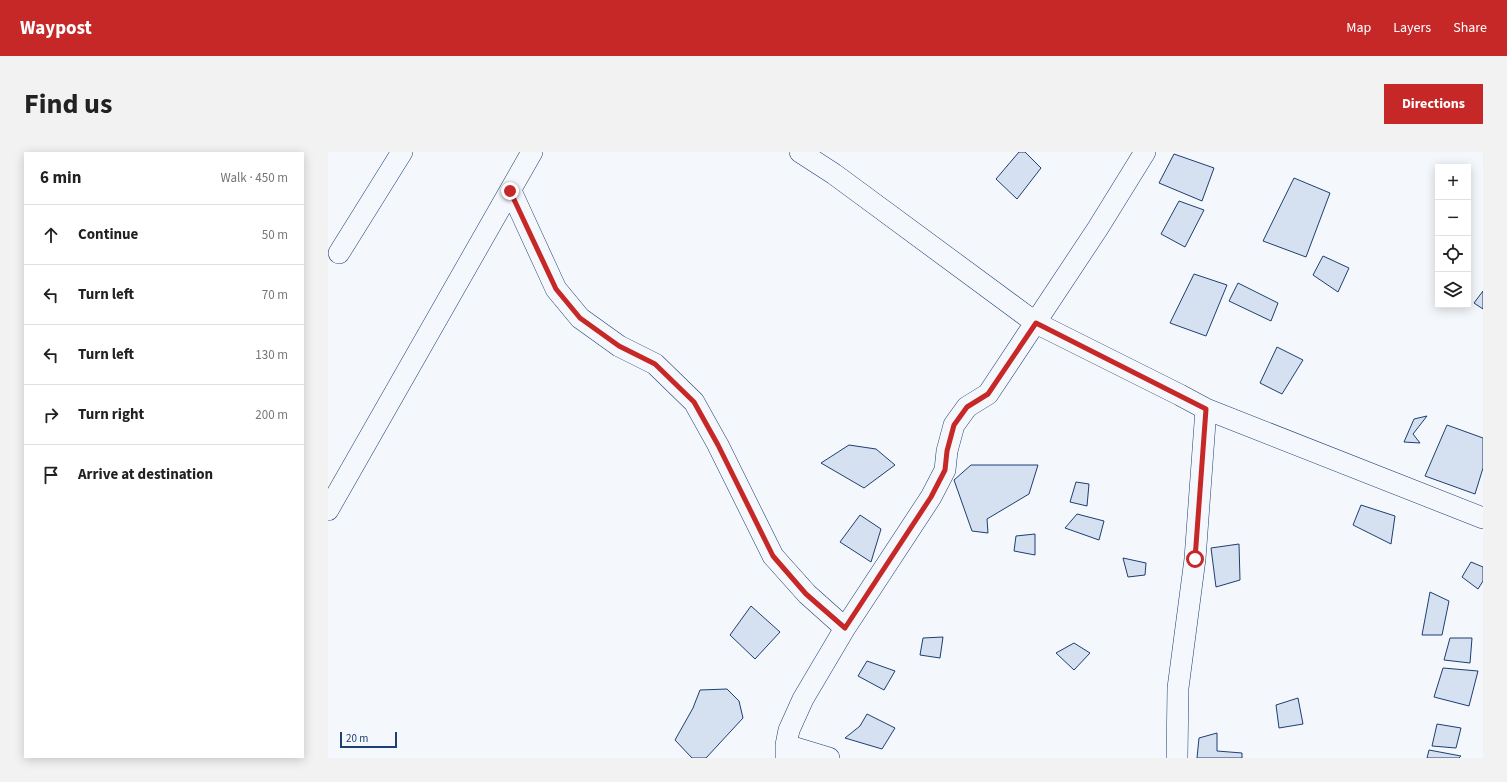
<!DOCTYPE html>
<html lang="en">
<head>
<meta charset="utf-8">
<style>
  :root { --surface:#fff; --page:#f2f2f2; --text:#222; --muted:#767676; --line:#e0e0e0; --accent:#c62828 }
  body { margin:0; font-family:"Source Sans 3",sans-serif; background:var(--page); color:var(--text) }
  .controls { position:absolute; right:12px; top:12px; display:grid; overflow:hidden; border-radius:0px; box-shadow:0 2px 10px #0003 }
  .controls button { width:36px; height:36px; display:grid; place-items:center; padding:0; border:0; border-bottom:1px solid var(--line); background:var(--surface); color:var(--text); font:20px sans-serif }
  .scale { position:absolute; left:12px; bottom:10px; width:57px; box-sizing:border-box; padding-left:4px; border:2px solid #1d3f73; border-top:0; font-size:11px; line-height:14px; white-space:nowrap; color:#1d3f73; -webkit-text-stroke:3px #f4f7fb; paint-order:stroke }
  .stop { position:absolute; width:12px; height:12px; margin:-9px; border:3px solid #c62828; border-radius:50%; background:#fff }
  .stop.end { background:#c62828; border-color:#fff; box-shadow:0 1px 4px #0008 }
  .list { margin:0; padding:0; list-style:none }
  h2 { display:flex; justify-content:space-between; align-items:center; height:52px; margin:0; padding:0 16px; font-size:17px }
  h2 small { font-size:13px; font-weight:400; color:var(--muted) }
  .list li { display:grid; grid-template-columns:26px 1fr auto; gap:12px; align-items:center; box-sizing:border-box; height:60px; padding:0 16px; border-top:1px solid var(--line) }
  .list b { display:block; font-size:15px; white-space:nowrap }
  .list em { font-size:13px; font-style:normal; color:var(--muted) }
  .icon { flex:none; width:22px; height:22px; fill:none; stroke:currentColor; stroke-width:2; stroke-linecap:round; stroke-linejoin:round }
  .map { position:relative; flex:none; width:1155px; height:606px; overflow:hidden; border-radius:0px }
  header { display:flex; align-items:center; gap:24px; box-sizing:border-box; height:56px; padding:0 20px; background:var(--accent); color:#fff }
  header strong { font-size:19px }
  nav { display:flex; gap:22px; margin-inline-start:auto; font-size:14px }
  .intro { display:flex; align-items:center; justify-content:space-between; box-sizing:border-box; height:96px; padding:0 24px }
  h1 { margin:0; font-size:28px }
  .button { padding:10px 18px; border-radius:0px; background:var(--accent); color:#fff; font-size:14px; font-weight:700 }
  main { display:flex; gap:24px; padding:0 24px }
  aside { flex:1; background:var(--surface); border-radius:0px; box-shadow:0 2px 10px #0003 }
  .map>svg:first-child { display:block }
</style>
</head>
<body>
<header>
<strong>Waypost</strong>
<nav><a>Map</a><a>Layers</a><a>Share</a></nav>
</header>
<div class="intro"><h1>Find us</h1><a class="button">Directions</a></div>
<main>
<aside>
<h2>6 min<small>Walk · 450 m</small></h2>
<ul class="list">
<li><svg class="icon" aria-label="ahead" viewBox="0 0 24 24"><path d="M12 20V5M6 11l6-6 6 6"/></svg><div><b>Continue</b></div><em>50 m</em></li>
<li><svg class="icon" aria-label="left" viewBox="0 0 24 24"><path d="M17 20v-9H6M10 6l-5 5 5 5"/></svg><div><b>Turn left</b></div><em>70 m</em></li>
<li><svg class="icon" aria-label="left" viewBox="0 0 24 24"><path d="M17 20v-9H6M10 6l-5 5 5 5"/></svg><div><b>Turn left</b></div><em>130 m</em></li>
<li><svg class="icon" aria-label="right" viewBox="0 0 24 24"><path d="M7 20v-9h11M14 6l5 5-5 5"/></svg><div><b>Turn right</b></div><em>200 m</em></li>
<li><svg class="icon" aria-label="arrive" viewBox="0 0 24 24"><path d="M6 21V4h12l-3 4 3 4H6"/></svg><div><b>Arrive at destination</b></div></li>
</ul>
</aside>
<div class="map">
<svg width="1155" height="606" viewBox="0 0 1155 606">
  <rect width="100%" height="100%" fill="#f4f7fb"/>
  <path fill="#d5e0f0" stroke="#1d3f73" d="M691,0H697L713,16L689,47L668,27Z
    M846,2L886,16L874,49L831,31Z
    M966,26L1002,41L978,105L935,89Z
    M851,49L876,58L857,95L833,82Z
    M995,104L1021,116L1010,140L985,123Z
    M866,122L899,133L878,184L842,171Z
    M910,131L950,151L943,169L901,149Z
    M1155,139V157L1146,151Z
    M949,195L975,208L954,242L932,231Z
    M1099,264L1085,282L1092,291L1076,290L1086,267Z
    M1119,273L1155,286V316L1147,342L1097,324Z
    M521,293L548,297L567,313L536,336L493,311Z
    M643,313H710L701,342L659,367L660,381L644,379L626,328Z
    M748,330L761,332L759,354L742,350Z
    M1033,353L1067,364L1063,392L1025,373Z
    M749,362L776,369L771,388L737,376Z
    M532,363L553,377L543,410L512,390Z
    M707,382V403L686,399L688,384Z
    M911,392L912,428L888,435L883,396Z
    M795,406L818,411L817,423L800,425Z
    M1143,410L1155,415V429L1150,437L1134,425Z
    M1102,440L1121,449L1114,483H1094Z
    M423,454L452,480L427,507L402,483Z
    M615,485L612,506L592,503L595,486Z
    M1122,486H1144L1142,511L1116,508Z
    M746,491L762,501L746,518L728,501Z
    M539,509L567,519L556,538L530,524Z
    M1115,516L1150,519L1141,554L1106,545Z
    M399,537L411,549L415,566L378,606H364L347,588L365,556L372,538Z
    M970,546L975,572L951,576L948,553Z
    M539,562L567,576L554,597L517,586L532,574Z
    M1109,572L1133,576L1128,596L1104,594Z
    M889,581V599L914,601V606H869L871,586Z
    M1101,598L1133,604L1131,606H1099Z"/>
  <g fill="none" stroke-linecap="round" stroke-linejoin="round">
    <g stroke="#1d3f73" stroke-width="22">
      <path id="minor" d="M472,0L506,22L708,171L852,243L878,257L1155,366
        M183,39L228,137L252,166L291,194L327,212L366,250L390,293L445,404L479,442L517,476
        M11,101L74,0
        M0,358L204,0
        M458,593L501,606
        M458,606V593L461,578L475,547L517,476L603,345L617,318L619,299L626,273L639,255L660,242L770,76L817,0
        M849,606L850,536L867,407L878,257"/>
    </g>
    <use href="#minor" stroke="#f4f7fb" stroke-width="21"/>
  </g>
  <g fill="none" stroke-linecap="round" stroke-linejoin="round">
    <path stroke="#c62828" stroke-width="5" d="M182,39L228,137L252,166L291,194L327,212L366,250L390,293L445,404L478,442L517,476L603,345L617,318L619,299L626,273L639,255L660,242L708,171L878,257L867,407"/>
  </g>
</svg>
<div class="controls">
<button>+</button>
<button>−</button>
<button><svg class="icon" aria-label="locate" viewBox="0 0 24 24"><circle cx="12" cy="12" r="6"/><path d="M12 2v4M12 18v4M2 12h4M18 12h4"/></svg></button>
<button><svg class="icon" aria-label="layers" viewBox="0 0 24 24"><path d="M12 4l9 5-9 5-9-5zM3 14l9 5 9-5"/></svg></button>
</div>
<div class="scale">20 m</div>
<div class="stop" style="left:867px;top:407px"></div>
<div class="stop end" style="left:182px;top:39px"></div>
</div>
</main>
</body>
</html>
